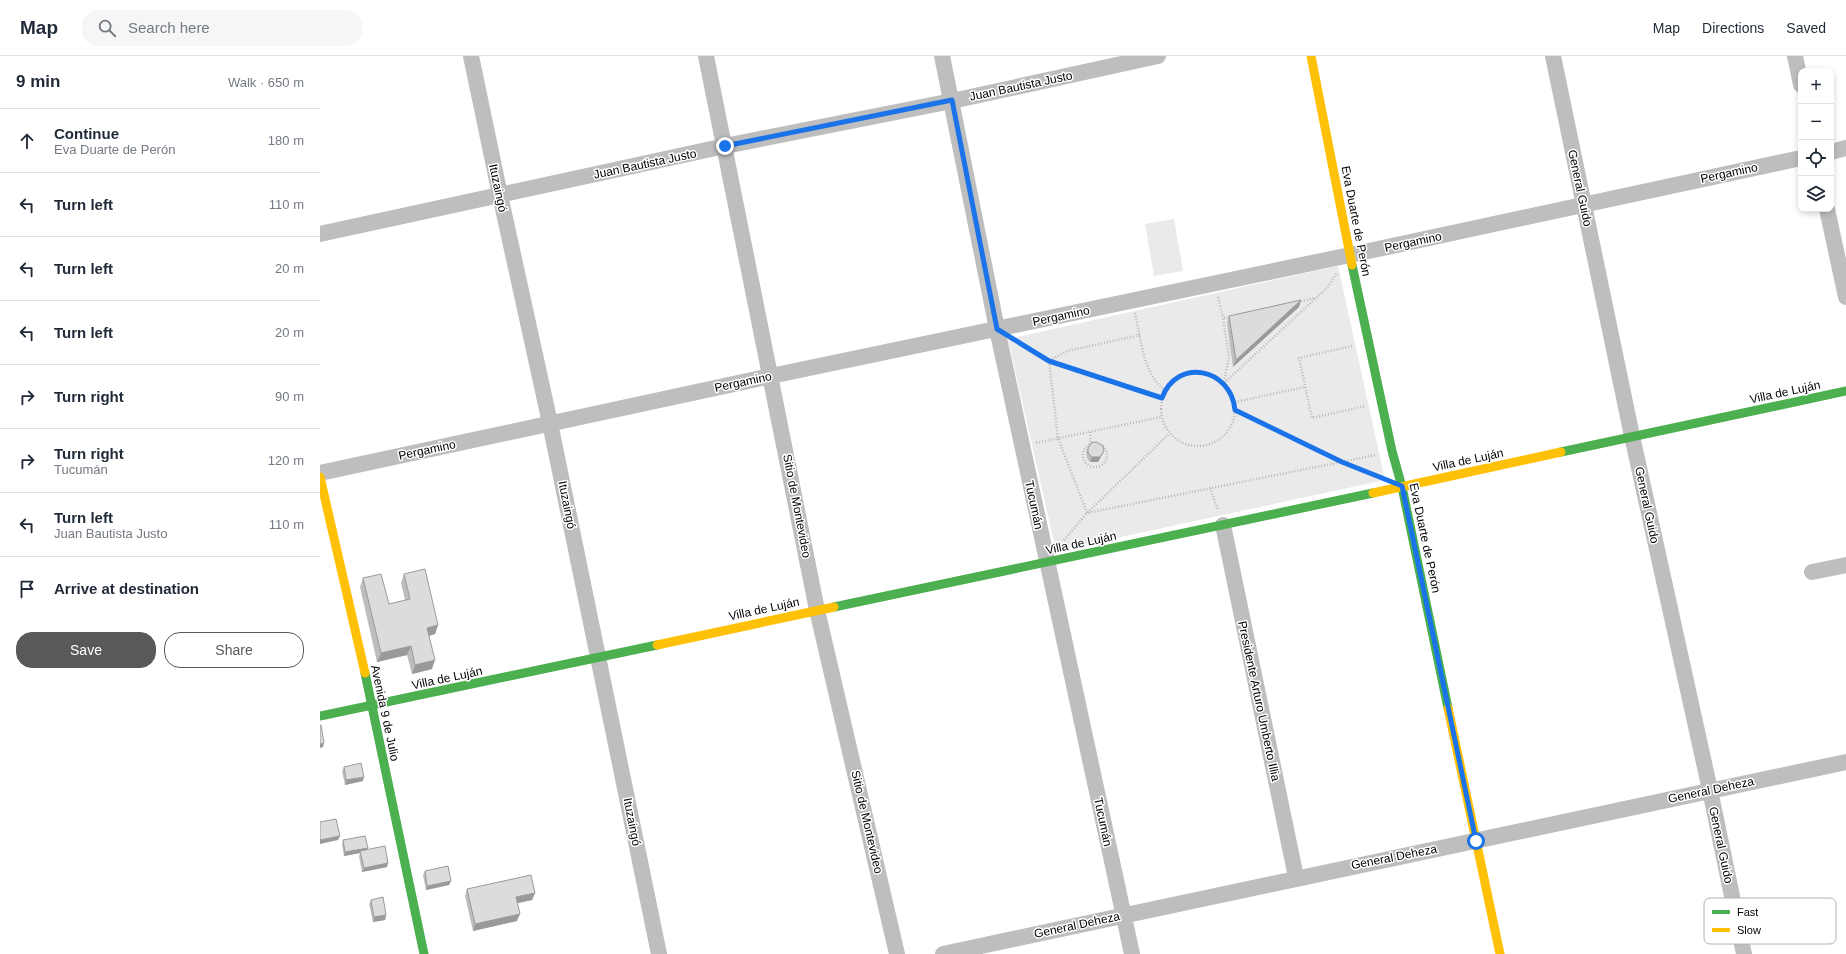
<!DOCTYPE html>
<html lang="en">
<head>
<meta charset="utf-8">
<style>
  :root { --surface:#fff; --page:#f6f6f7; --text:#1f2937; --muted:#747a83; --line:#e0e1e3; --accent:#595959 }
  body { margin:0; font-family:Arial,sans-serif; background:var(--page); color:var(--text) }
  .controls { position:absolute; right:12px; top:12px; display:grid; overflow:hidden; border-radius:8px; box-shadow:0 2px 6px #0003 }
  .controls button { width:36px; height:36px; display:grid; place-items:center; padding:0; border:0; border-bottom:1px solid var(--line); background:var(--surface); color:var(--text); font:20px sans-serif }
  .stop { position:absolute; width:12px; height:12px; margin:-9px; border:3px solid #1a73e8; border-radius:50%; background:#fff }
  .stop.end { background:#1a73e8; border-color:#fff; box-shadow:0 1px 4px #0008 }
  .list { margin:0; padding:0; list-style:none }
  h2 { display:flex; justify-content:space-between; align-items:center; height:52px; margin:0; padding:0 16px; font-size:17px }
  h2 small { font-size:13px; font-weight:400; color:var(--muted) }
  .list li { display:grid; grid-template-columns:26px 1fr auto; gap:12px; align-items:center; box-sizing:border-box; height:64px; padding:0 16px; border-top:1px solid var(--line) }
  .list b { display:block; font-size:15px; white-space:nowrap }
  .list p { margin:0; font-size:13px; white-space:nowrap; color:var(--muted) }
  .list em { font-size:13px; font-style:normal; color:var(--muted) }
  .actions { display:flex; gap:8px; padding:12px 16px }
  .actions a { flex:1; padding:9px 0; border:1px solid var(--accent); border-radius:16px; text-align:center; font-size:14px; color:var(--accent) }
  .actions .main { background:var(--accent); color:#fff }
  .icon { flex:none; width:22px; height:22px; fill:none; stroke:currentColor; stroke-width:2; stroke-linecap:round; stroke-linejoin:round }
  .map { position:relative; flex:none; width:1526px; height:898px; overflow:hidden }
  header { display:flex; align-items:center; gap:24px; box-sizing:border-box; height:56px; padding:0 20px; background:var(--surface); border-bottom:1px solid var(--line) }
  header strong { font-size:19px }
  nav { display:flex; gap:22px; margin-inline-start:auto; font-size:14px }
  .search { width:280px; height:36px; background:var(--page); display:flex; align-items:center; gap:10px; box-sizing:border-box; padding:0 14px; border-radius:16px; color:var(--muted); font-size:15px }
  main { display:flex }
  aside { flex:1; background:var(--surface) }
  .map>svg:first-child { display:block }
</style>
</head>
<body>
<header>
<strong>Map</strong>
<div class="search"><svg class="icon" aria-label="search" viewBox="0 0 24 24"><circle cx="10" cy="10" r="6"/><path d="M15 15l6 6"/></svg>Search here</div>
<nav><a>Map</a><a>Directions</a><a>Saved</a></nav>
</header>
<main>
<aside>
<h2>9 min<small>Walk · 650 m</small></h2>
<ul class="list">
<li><svg class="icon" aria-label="ahead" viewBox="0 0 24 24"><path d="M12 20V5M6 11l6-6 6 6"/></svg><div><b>Continue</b><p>Eva Duarte de Perón</p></div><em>180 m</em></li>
<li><svg class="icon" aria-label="left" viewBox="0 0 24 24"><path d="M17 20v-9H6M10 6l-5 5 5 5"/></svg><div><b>Turn left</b></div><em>110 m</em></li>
<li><svg class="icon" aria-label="left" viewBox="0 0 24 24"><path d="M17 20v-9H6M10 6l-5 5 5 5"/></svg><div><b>Turn left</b></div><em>20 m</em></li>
<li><svg class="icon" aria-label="left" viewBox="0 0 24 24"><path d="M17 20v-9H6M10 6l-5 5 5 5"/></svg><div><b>Turn left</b></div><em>20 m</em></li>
<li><svg class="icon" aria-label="right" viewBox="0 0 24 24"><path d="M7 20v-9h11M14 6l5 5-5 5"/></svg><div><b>Turn right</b></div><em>90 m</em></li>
<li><svg class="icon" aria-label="right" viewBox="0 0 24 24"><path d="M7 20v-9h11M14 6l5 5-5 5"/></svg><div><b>Turn right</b><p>Tucumán</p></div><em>120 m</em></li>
<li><svg class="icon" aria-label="left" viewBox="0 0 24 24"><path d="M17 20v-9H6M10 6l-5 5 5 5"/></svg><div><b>Turn left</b><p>Juan Bautista Justo</p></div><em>110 m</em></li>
<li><svg class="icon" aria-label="arrive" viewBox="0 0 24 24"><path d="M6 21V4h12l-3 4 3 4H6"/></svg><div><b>Arrive at destination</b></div></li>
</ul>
<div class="actions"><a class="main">Save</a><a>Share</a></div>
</aside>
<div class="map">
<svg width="1526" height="898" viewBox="0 0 1526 898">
  <rect width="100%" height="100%" fill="#fff"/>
  <path fill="#eaeaea" d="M854,163L863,215L834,220L825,168Z
    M1018,210L1065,424L736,495L688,283Z"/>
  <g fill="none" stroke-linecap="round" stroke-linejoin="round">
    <path stroke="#b8b8b8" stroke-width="2.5" stroke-dasharray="1 2" stroke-linecap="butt" d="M898,241L903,262
      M978,246L995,242
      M815,257C821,282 823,319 845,334
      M820,279L747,295L729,305L738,382L767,457L1056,399
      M694,283L729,305L842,341
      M1032,290L979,302L992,362L1046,350
      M841 353a37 37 0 1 1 74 0a37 37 0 1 1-74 0Z
      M904,326L909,300L903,262L911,261
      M904,327L1007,232L1017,217
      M915,346L985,331
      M915,354L1022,407L1052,419
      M770,376L771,388
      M716,387L841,361
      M763 399a12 12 0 1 1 24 0a12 12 0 1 1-24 0Z
      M890,432L898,454
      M744,484L767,457L849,378"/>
    <path stroke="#bebebe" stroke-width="16" d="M151,0L180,139L230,367L339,898
      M386,0L497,554L577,898
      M622,0L677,273L812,898
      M1233,0L1312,380L1390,734L1424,898
      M1475,0L1481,29
      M1511,96L1526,92
      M1507,153L1526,241
      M0,178L405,90L632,45L838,0
      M0,417L451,320L1030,199L1481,102
      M903,469L976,821
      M1492,516L1526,509
      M623,898C924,833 1225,769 1526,706"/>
    <path stroke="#4caf50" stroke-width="9" d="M1032,209L1072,395L1082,431L1128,652
      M1241,396L1526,335
      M514,551L1053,437
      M45,617L104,898
      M0,660L337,589"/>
    <path stroke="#ffc107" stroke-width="9" d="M991,0L1032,209
      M0,421L45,617
      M1053,437L1241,396
      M337,589L514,551
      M1128,652L1180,898"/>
  </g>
  <path fill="#bdbdbd" d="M981,244L979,251L913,311L907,267L909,260Z
    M768,392L782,399L778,406H770L767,402L766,396Z
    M84,518L118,569L115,578L109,580L112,613L92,618L87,599L57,606L40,531L43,522L69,548L85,544L81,527Z
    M24,711L43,725L25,729L22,715Z
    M23,784L47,794L67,811L42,816L39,800L40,797L24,800L22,789Z
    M105,815L131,825L129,829L106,834L103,819Z
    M147,833L215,837L212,844L197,847V865L153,875L145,840Z
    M51,844L66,859L65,864L53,866L49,848Z"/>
  <path fill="#9a9a9a" d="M981,244L979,251L913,311L916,304Z
    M784,395L782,399L778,406H770L772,401Z
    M118,569L115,578L104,581L107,572Z
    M91,590L87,599L57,606L61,597Z
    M115,604L112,613L92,618L95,609Z
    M4,687L3,691L0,692V688Z
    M44,721L43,725L25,729L26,724Z
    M20,780L18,784L0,788V784Z
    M48,792L46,796L40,795V797L24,800L25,796Z
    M68,807L67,811L42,816L44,812Z
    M131,825L129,829L106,834L107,830Z
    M215,837L212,844L194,848L196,841Z
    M200,858L197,865L153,875L155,868Z
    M66,859L65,864L53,866L54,861Z"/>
  <path fill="#dcdcdc" stroke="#9a9a9a" d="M981,244L916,304L909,260Z
    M776,386L783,390L784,395L780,401H772L768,397V392L771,387Z
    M105,513L118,569L107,572L115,604L95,609L91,590L61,597L43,522L61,518L69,548L90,543L84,518Z
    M0,669H1L4,687L0,688Z
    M41,707L44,721L26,724L24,711Z
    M16,763L20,780L0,784V766Z
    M45,780L48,792L25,796L23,784Z
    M65,790L68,807L44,812L40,795Z
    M128,810L131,825L107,830L105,815Z
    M211,819L215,837L196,841L200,858L155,868L147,833Z
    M63,841L66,859L54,861L51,844Z"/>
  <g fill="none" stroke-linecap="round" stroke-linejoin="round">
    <path stroke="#1a73e8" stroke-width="5" d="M405,90L632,44L677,273L729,305L842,342C857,301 911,312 915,354L1022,406L1082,430L1156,785"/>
  </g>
  <g text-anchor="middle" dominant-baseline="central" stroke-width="3" stroke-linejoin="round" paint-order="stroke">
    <g font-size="12" fill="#000" stroke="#fff">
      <text transform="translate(701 30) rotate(-12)">Juan Bautista Justo</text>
      <text transform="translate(325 108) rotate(-12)">Juan Bautista Justo</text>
      <text transform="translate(1409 117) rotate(-12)">Pergamino</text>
      <text transform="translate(178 132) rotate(78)">Ituzaingó</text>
      <text transform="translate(1260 132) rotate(78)">General Guido</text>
      <text transform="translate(1036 165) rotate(79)">Eva Duarte de Perón</text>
      <text transform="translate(1093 186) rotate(-12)">Pergamino</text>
      <text transform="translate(741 260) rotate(-12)">Pergamino</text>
      <text transform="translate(423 326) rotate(-12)">Pergamino</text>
      <text transform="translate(1465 336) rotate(-12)">Villa de Luján</text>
      <text transform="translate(107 394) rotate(-12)">Pergamino</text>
      <text transform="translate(1148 404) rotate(-12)">Villa de Luján</text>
      <text transform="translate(247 449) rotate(79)">Ituzaingó</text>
      <text transform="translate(714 449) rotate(78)">Tucumán</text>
      <text transform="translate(1327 449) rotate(78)">General Guido</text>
      <text transform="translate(477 450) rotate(79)">Sitio de Montevideo</text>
      <text transform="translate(1105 482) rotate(78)">Eva Duarte de Perón</text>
      <text transform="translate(761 487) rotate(-12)">Villa de Luján</text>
      <text transform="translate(444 553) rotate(-12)">Villa de Luján</text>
      <text transform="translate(127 622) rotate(-12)">Villa de Luján</text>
      <text transform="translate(939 645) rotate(78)">Presidente Arturo Umberto Illia</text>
      <text transform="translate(65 657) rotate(78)">Avenida 9 de Julio</text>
      <text transform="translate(1391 734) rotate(-12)">General Deheza</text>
      <text transform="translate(312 766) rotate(79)">Ituzaingó</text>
      <text transform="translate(547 766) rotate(77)">Sitio de Montevideo</text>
      <text transform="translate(783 766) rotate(78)">Tucumán</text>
      <text transform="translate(1401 789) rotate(78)">General Guido</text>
      <text transform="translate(1074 801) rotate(-11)">General Deheza</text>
      <text transform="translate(757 869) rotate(-12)">General Deheza</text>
    </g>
  </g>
  <rect x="1384" y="842" width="132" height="46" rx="6" fill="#fff" stroke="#b2b2b2" stroke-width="1"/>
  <rect x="1392" y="854" width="18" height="4" fill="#4caf50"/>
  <rect x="1392" y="872" width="18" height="4" fill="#ffc107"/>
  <g font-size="11" fill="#000">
    <text x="1417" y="860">Fast</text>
    <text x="1417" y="878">Slow</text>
  </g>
</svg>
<div class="controls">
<button>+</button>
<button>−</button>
<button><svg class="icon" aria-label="locate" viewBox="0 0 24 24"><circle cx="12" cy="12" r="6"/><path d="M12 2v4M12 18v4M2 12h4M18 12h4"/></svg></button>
<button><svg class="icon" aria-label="layers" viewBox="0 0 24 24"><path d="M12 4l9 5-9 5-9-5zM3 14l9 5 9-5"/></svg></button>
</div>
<div class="stop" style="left:1156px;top:785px"></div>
<div class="stop end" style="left:405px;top:90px"></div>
</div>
</main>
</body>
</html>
